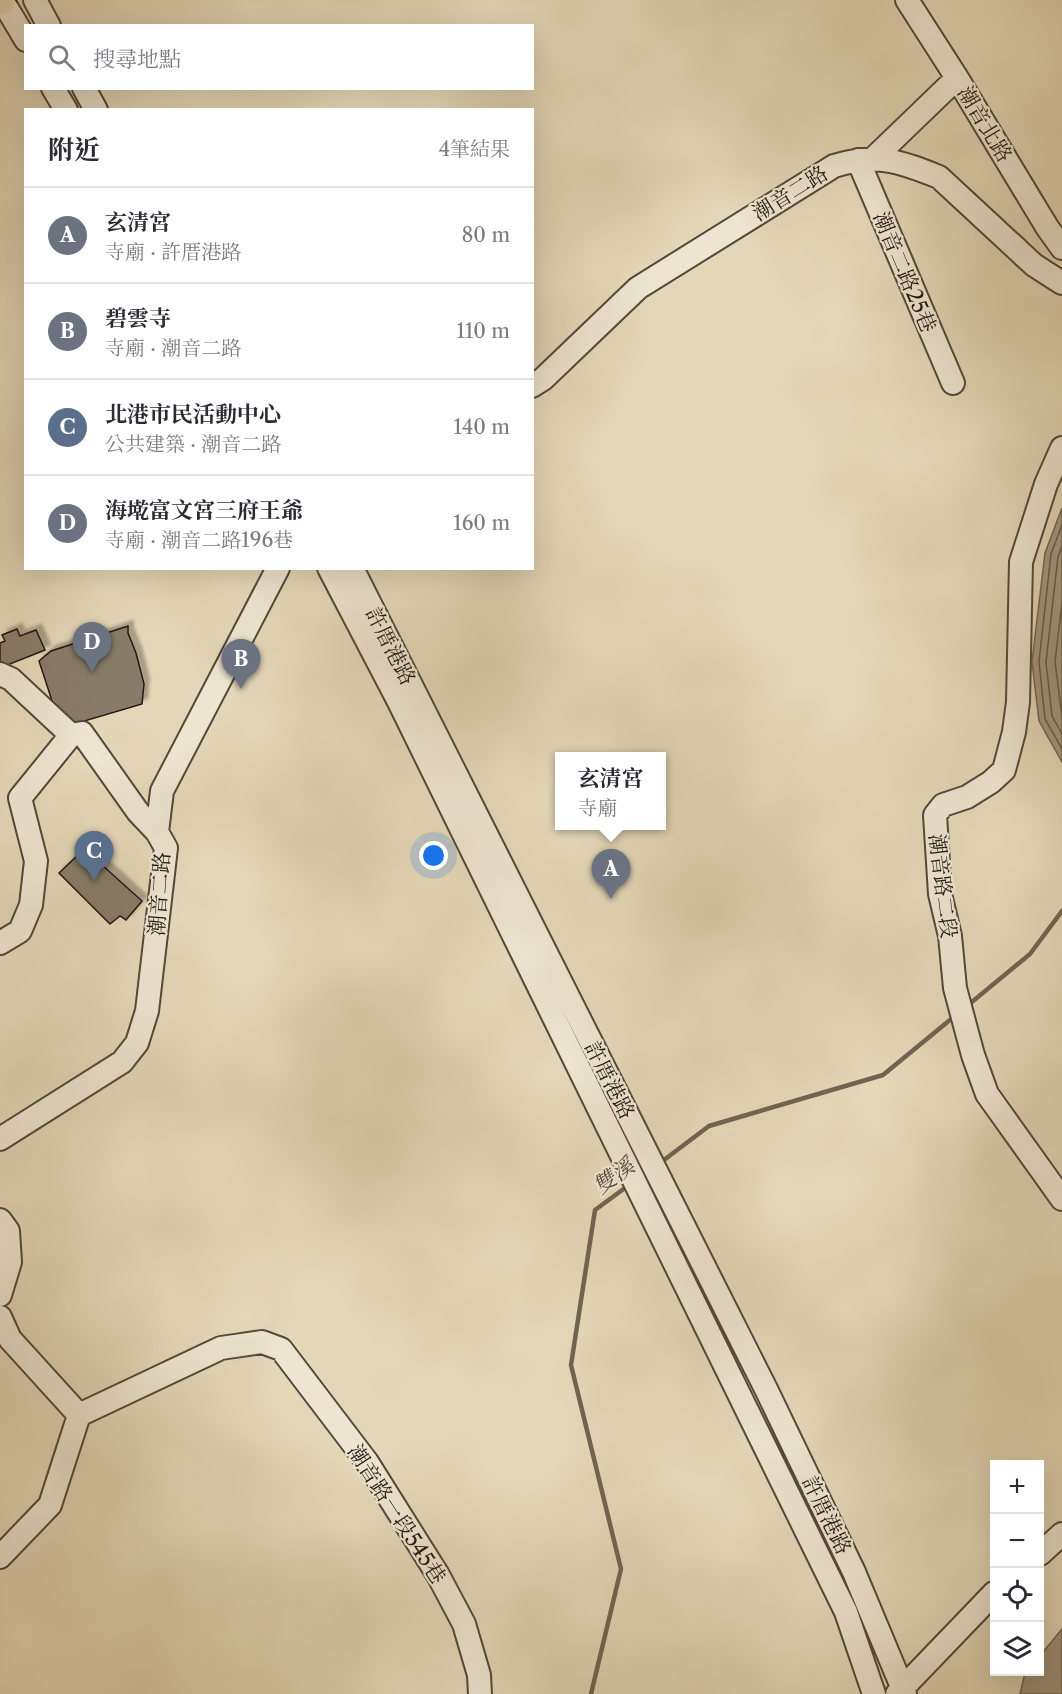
<!DOCTYPE html>
<html lang="zh-TW">
<head>
<meta charset="utf-8">
<style>
  :root { --surface:#fff; --page:#f2f2f3; --text:#2b2b33; --muted:#7c7c81; --line:#e1e1e2; --accent:#d93025 }
  body { margin:0; font-family:"Libre Caslon Text","Noto Serif TC",serif; background:var(--page); color:var(--text) }
  .controls { position:absolute; right:18px; bottom:18px; display:grid; overflow:hidden; border-radius:0px; box-shadow:0 6px 24px #0002 }
  .controls button { width:54px; height:54px; display:grid; place-items:center; padding:0; border:0; border-bottom:2px solid var(--line); background:var(--surface); color:var(--text); font:30px sans-serif }
  .you { position:absolute; left:434px; top:856px; width:21px; height:21px; margin:-15px; border:4px solid #fff; border-radius:50%; background:#1a73e8; box-shadow:0 0 0 9px #1a73e833 }
  .badge { display:grid; place-items:center; width:39px; height:39px; border-radius:50%; background:var(--accent); color:#fff; font-size:20px; font-weight:700 }
  .pin { position:absolute; translate:-50% -50px; filter:drop-shadow(0 2px 3px #0008) }
  .pin::after { content:''; position:absolute; top:32px; width:21px; height:18px; background:inherit; clip-path:polygon(0 0,100% 0,50% 100%) }
  .popup { position:absolute; left:555px; top:752px; width:111px; height:78px; box-sizing:border-box; display:grid; place-content:center; border-radius:0px; background:var(--surface); filter:drop-shadow(0 2px 4px #0005); font-size:20px; white-space:nowrap; color:var(--muted) }
  .popup b { font-size:22px; color:var(--text) }
  .popup::after { content:''; position:absolute; left:50%; top:100%; margin-left:-12px; border:12px solid transparent; border-top-color:var(--surface) }
  .list { margin:0; padding:0; list-style:none }
  h2 { display:flex; justify-content:space-between; align-items:center; height:78px; margin:0; padding:0 24px; font-size:26px }
  h2 small { font-size:20px; font-weight:400; color:var(--muted) }
  .list li { display:grid; grid-template-columns:39px 1fr auto; gap:18px; align-items:center; box-sizing:border-box; height:96px; padding:0 24px; border-top:2px solid var(--line) }
  .list b { display:block; font-size:22px; white-space:nowrap }
  .list p { margin:0; font-size:20px; white-space:nowrap; color:var(--muted) }
  .list em { font-size:20px; font-style:normal; color:var(--muted) }
  .icon { flex:none; width:33px; height:33px; fill:none; stroke:currentColor; stroke-width:2; stroke-linecap:round; stroke-linejoin:round }
  .map { position:relative; flex:none; width:1062px; height:1694px; overflow:hidden }
  .search { position:absolute; background:var(--surface); box-shadow:0 6px 24px #0002; left:24px; top:24px; width:510px; height:66px; display:flex; align-items:center; gap:15px; box-sizing:border-box; padding:0 21px; border-radius:0px; color:var(--muted); font-size:22px }
  .panel { position:absolute; background:var(--surface); box-shadow:0 6px 24px #0002; left:24px; top:108px; width:510px; height:462px; border-radius:0px }
  .map>svg:first-child { display:block }
</style>
</head>
<body>
<div class="map">
<svg width="1062" height="1694" viewBox="0 0 1062 1694">
  <defs>
    <filter id="shadow"><feDropShadow dx="5.5" dy="-5.5" stdDeviation="1.5" flood-color="#0004"/></filter>
  </defs>
  <rect width="100%" height="100%" fill="#e4d7b7"/>
  <filter id="stains"><feTurbulence type="fractalNoise" baseFrequency=".00333" numOctaves="4"/><feColorMatrix values="0 0 0 0 .2 0 0 0 0 .09 0 0 0 0 .02 0 0 0 .5 -.17"/></filter>
  <radialGradient id="worn" r=".72"><stop offset=".6" stop-color="#630" stop-opacity="0"/><stop offset="1" stop-color="#630" stop-opacity=".3"/></radialGradient>
  <path fill="#a2967f" stroke="#6f6453" stroke-width="1.5" d="M1062,508V762L1039,721L1032,662L1045,553Z
    M1062,1629V1694H1020L1025,1673L1027,1672H1040V1656Z"/>
  <g fill="none" stroke-linecap="round" stroke-linejoin="round">
    <path stroke="#625748" stroke-width="1.5" d="M1062,525L1051,554L1039,662L1045,719L1062,749
      M1062,546L1058,557L1046,662L1052,716L1062,734
      M1062,602L1055,662L1062,716"/>
    <path stroke="#6f6453" stroke-width="4.5" d="M967,1006L1030,954L1062,911
      M660,1163L709,1126L883,1075L956,1015
      M591,1694L621,1569L571,1365L595,1210L629,1185"/>
  </g>
  <path fill="#877b68" stroke="#231812" stroke-width="1.5" filter="url(#shadow)" d="M128,626V633L136,653L144,684L142,704L71,725L53,704L39,661L51,651Z
    M17,629L20,636L36,630L45,650L0,668V643L5,641L2,635Z
    M79,854L95,871L102,865L142,901L126,920L120,916L110,924L59,873Z"/>
  <g fill="none" stroke-linecap="round" stroke-linejoin="round">
    <g stroke="#53483b" stroke-width="26">
      <path id="minor" d="M2,0L26,40
        M35,0L49,26
        M907,0L957,78L1047,227L1062,248
        M53,88L66,110
        M84,88L96,110
        M874,158L957,78
        M858,160L953,383
        M532,386L543,379L638,288L834,166C877,153 899,161 939,177L1034,265L1062,283
        M1062,448L1046,484L1021,562L1018,702L1014,732L1004,770L991,782L967,797L943,805L935,815L940,894L950,936L955,988L973,1055L987,1094L1062,1199
        M329,568L399,702L846,1612L874,1694
        M352,568L766,1389L854,1572L905,1694
        M0,674L11,679L71,735L82,733L138,812L157,832
        M0,943L20,931L31,905L36,861L20,798L71,735
        M0,1139L122,1062L137,1043L147,1011L166,848L157,832L162,791L278,568
        M0,1220L8,1231L10,1262L0,1295
        M0,1317L10,1339L79,1415
        M79,1415L221,1348L262,1342L281,1349L367,1462L438,1575L464,1624L479,1675L480,1694
        M1040,1554L1062,1534
        M0,1557L50,1505L79,1415
        M897,1694L994,1593"/>
    </g>
    <g stroke="#231812" stroke-width="32">
      <path id="major" d="M0,0H1"/>
    </g>
    <use href="#minor" stroke="#ede5d0" stroke-width="22"/>
    <use href="#major" stroke="#e4d7b7" stroke-width="28"/>
  </g>
  <g text-anchor="middle" dominant-baseline="central" stroke-width="4.5" stroke-linejoin="round" paint-order="stroke">
    <g font-size="21" fill="#231812" stroke="#ede5d0">
      <text transform="translate(985 124) rotate(59)">潮音北路</text>
      <text transform="translate(790 193) rotate(-32)">潮音二路</text>
      <text transform="translate(905 272) rotate(67)">潮音二路25巷</text>
      <text transform="translate(391 646) rotate(63)">許厝港路</text>
      <text transform="translate(943 886) rotate(83)">潮音路二段</text>
      <text transform="translate(159 894) rotate(-86)">潮音二路</text>
      <text transform="translate(610 1080) rotate(63)">許厝港路</text>
      <text transform="translate(397 1514) rotate(57)">潮音路一段545巷</text>
      <text transform="translate(827 1515) rotate(64)">許厝港路</text>
    </g>
    <g font-size="22" font-style="italic" fill="#564a3e" stroke="#ede5d0">
      <text transform="translate(614 1176) rotate(-36)">雙溪</text>
    </g>
  </g>
  <rect width="100%" height="100%" filter="url(#stains)"/>
  <rect width="100%" height="100%" fill="url(#worn)"/>
</svg>
<div class="controls">
<button>+</button>
<button>−</button>
<button><svg class="icon" aria-label="locate" viewBox="0 0 24 24"><circle cx="12" cy="12" r="6"/><path d="M12 2v4M12 18v4M2 12h4M18 12h4"/></svg></button>
<button><svg class="icon" aria-label="layers" viewBox="0 0 24 24"><path d="M12 4l9 5-9 5-9-5zM3 14l9 5 9-5"/></svg></button>
</div>
<div class="you"></div>
<div class="pin badge" style="left:611px;top:899px;background:#6b7280">A</div>
<div class="popup"><b>玄清宮</b>寺廟</div>
<div class="pin badge" style="left:241px;top:689px;background:#6b7280">B</div>
<div class="pin badge" style="left:94px;top:881px;background:#5c6f8a">C</div>
<div class="pin badge" style="left:92px;top:672px;background:#6b7280">D</div>
<div class="search"><svg class="icon" aria-label="search" viewBox="0 0 24 24"><circle cx="10" cy="10" r="6"/><path d="M15 15l6 6"/></svg>搜尋地點</div>
<section class="panel">
<h2>附近<small>4筆結果</small></h2>
<ul class="list">
<li><span class="badge" style="background:#6b7280">A</span><div><b>玄清宮</b><p>寺廟 · 許厝港路</p></div><em>80 m</em></li>
<li><span class="badge" style="background:#6b7280">B</span><div><b>碧雲寺</b><p>寺廟 · 潮音二路</p></div><em>110 m</em></li>
<li><span class="badge" style="background:#5c6f8a">C</span><div><b>北港市民活動中心</b><p>公共建築 · 潮音二路</p></div><em>140 m</em></li>
<li><span class="badge" style="background:#6b7280">D</span><div><b>海墘富文宮三府王爺</b><p>寺廟 · 潮音二路196巷</p></div><em>160 m</em></li>
</ul>
</section>
</div>
</body>
</html>
